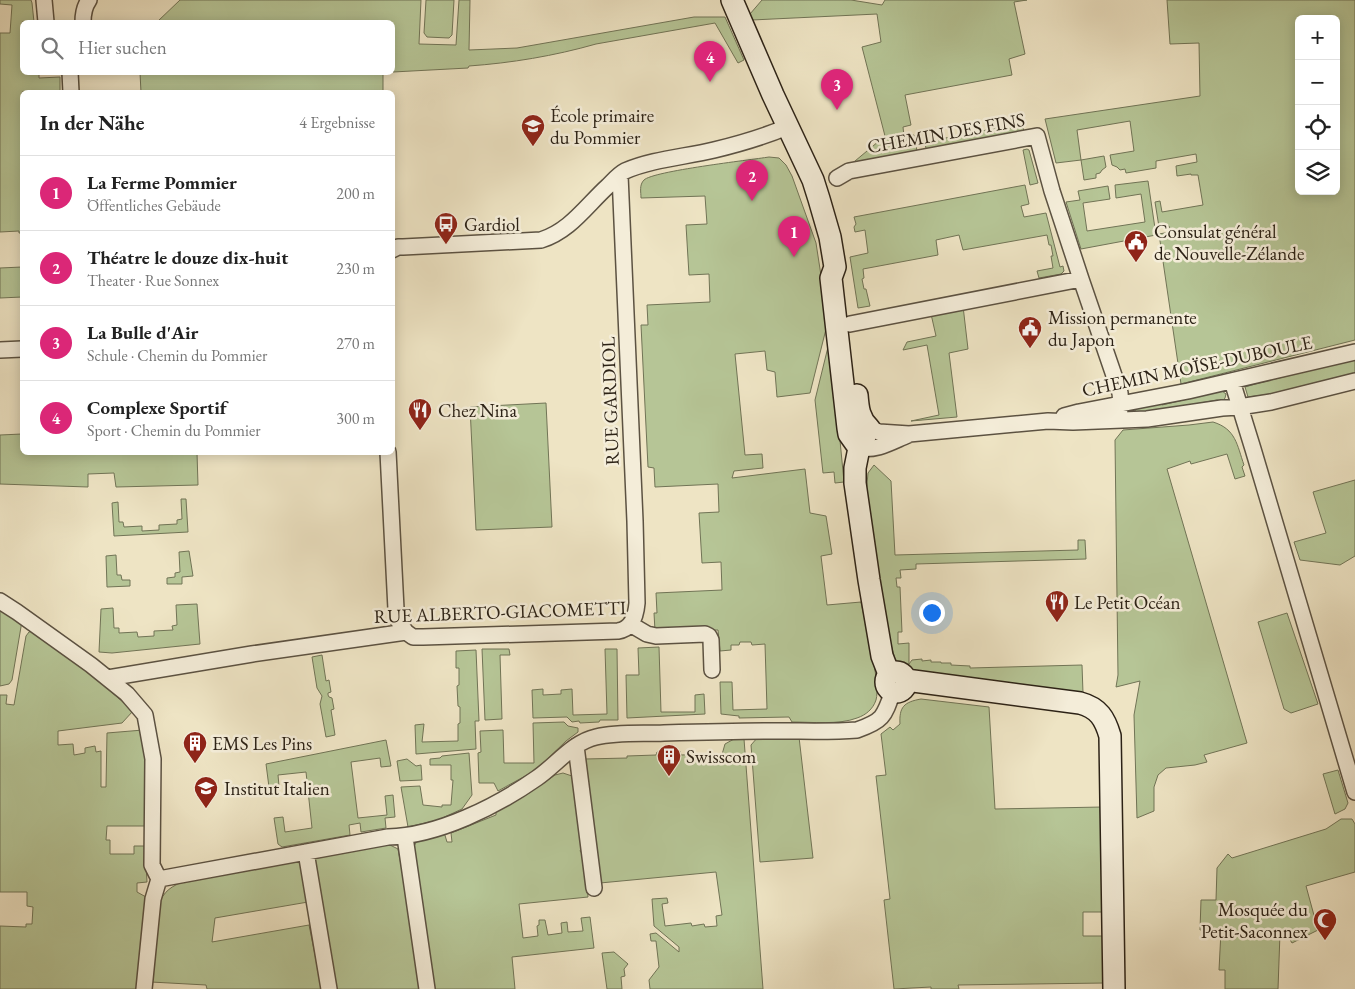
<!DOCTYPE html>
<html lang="de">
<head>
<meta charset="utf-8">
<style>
  :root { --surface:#fff; --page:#f6f6f6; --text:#222; --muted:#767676; --line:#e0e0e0; --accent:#db2777 }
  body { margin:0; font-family:"EB Garamond",serif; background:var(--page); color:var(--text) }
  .controls { position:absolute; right:15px; top:15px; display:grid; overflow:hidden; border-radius:8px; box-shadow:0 2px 12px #0003 }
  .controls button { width:45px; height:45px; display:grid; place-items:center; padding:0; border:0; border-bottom:1px solid var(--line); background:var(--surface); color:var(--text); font:25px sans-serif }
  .you { position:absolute; left:931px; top:612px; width:18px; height:18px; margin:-12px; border:4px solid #fff; border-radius:50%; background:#1a73e8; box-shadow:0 0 0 8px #1a73e833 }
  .badge { display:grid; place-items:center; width:32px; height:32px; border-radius:50%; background:var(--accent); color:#fff; font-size:16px; font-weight:700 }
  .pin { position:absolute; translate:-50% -41px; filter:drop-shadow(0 1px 2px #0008) }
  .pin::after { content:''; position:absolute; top:26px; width:18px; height:15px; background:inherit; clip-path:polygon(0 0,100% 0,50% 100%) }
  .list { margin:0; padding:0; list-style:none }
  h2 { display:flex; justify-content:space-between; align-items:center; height:65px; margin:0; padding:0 20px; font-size:21px }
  h2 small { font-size:16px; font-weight:400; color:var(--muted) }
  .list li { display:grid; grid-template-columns:32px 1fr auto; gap:15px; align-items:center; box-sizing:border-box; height:75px; padding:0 20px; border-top:1px solid var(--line) }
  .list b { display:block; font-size:19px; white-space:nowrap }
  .list p { margin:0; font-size:16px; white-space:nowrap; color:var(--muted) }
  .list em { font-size:16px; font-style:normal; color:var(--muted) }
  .icon { flex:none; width:28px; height:28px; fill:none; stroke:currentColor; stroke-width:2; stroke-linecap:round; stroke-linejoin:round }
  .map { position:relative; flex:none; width:1355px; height:989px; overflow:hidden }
  .search { position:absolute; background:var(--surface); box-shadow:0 2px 12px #0003; left:20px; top:20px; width:375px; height:55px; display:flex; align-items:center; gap:12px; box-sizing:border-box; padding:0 18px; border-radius:8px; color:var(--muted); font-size:19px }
  .panel { position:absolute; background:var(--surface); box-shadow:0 2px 12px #0003; left:20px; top:90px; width:375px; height:365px; border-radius:8px }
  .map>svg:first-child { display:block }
</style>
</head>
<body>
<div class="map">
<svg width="1355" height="989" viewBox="0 0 1355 989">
  <rect width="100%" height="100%" fill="#eee4c4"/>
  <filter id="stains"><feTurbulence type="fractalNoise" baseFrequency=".004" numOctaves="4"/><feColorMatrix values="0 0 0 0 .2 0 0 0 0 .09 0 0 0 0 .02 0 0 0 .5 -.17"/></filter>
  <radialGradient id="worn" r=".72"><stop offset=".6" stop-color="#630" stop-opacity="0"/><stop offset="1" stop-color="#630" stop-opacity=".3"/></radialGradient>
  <path fill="#b6c596" stroke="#717456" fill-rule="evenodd" d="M0,0H31L32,3L34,22H22V72L39,73V78L60,77V92H22V233H19V231L0,232V33H10L12,5L0,4Z
    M180,0H421L419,44L456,45L459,0H470L469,50L517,48L694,17H725L744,60L738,63L715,23L596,44C554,56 511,63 469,66L468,68L393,72L392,22H157Z
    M426,0H454L452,35L449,38L427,37L424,33Z
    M762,0H851L882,5L885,0H1027L1014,2L1025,54L1009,59L1012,75L905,95L911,125L903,127L904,136L914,135L917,151L914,155L849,166L885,136L862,47L881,42L877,14L752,20L750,14Z
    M1167,0H1355V340L1181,384L1159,234L1170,232L1169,226L1159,227L1155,202L1160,201L1162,212L1203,205L1198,175H1191V174L1177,176L1176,166L1197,162L1196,154L1156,161V168L1126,173L1125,169L1120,170L1117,167L1112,165L1110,155L1134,151L1130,121L1077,130L1081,160L1104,156L1106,167L1102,170L1100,173L1096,174V178L1084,180L1081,160L1056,163L1045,119L1200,96L1199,43L1170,44ZM1299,19H1336V191H1299Z
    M140,73H383V92H141Z
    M997,128H1023L1025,134L926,149L925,142Z
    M1027,149L1029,150L1038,183L1030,185L1023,150Z
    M769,157L779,158L786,165L792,176L816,243L828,321L810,393L777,397L775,372L767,370L765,351L735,354L745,455L762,454L763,468L734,471L732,478L805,469L810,513L826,516L832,554L821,556L827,605L861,602C865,622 881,684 876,700C873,709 866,715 857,718C839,725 812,722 792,722L789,717L739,718V716L721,714L720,682H732L733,710L767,709L765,644L752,645L751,642H740L739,645H731V650L720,651L718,630L655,631L654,613H657L656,593L722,590L721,562L702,563L699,513L719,512L718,484L655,487L654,468L648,467L641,325H648L647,305L710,302L709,274L689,275L686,225L707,224L705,196L641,198C641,192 639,185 644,180C653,171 750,160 769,157Z
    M1148,181L1156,235L1081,249L1066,202L1080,200L1078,191L1108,186L1110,199L1083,203L1087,231L1145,222L1141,194L1116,198L1115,185Z
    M1025,185L1029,204L1021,206L1024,217L1046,213L1060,267L1063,266L1064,271L1061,274L1039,278L1037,271L1053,268L1051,256H1053L1051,245H1049L1047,235L963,250L959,235L936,240L938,255L863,269L864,278L862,279L864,289H866L870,306L858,308L850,257L868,253L865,230L855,232L854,227L856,224L854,217Z
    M22,267V297L0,298V268Z
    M963,306L968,349L949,353L957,417L911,421L939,415L927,345L903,350L907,342L936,336L931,314Z
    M828,347H831L844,482L835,483L834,472L823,473L815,400Z
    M1355,359V374C1320,383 1285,393 1248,397L1245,387L1255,384Z
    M1222,391L1226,394L1225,398L1223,401L1217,400L1138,414L1133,408L1161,401L1162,405Z
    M546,403L552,527L476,530L470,407Z
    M1213,422C1236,429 1237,445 1244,465L1242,467L1245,476L1235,479L1227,454L1191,464L1190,461L1167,469L1247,743L1204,755L1207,762L1195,765L1166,768L1158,775L1154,787V811L1137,818L1134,715L1140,681L1116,687L1118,675L1115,440L1123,430L1189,425Z
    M22,434V452L197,453L198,485L116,487L114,473L88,474V487L0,484V435Z
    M874,465L891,481L895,555L1078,550V540H1085L1086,559L916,564V569L900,570L901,578H896L897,587H900L902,632H898V644L909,643V664L912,660L922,659V661L931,660V662H941V663H951V665L970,666V668L1082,665L1083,693L967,681L911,671L909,665L901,664L895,659L882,613L866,495L868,473Z
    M1355,480V556L1340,565L1300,560L1294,542L1326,533L1313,492Z
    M181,499H186L188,532L114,536L112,503L118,502L119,522H123L124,527L142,526V531L159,530V525L177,524V520L182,519Z
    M189,551L193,576L182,577V584H167V578L175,577V573L180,572L179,552Z
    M116,555L117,575H121L122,580H130V586L107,587L106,556Z
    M197,604L200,644L112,653L99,652L101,609L113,608L114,628H119V633L137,632L138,637L154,636V631L173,630L172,626L177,625L176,605Z
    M4,610L22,621L12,680L9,684L0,686V611Z
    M1287,613L1318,704L1291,713L1284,709L1258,622Z
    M32,631L82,666L133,711L122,723L58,731V745L73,744L74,755L85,753V748L95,746L96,752L101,751V787H106L107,733L143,730L146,748V826H107L106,840H110V854H134V846H145L147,882L137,883V892L146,897L138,989H0V926L26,927V924H32L33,907L27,906V892H0V695H7L6,704L14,705L26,636L29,632Z
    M659,647L661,712H695V695L704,694L705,714L627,718L626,675H639L638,648Z
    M482,649H509L510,655H500L502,719L485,720Z
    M605,649H617L618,720H600L599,722L580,723L579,721L572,722L567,717L533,718L532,690L543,689V695L561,694V690L572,689L573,715L607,714Z
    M476,650L479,721H475L476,749L416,754L415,725L424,724L422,742L458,741V724L460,723V707L458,706L457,686L459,685V668H456V651Z
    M322,655L326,681L329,680L331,692L328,693V695L329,697L332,698L334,709L331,710L335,735L326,737L320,704L322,696L317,688L312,657Z
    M921,699L989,707L995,809L1103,807L1102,912H1083V936H1106L1105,983L958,985L959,989H931V987L894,989L884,900L890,899L876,776L886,775L881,734L890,727L893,730L900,724C899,707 904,702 921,699Z
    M564,722L568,726L578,728V732L566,741L536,770L498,791L494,783H479L478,753L481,752L480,731L503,730L504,763H534L533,723Z
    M758,737H799L813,858L760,862L751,745Z
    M734,739H744L763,989H650L649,980L659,967L656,941H651L650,934L656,933L679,952V947L654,926L652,899L667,898L668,903L662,904L665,926L691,923L692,926L704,924L705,927L717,926L716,916L722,915L716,872L600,883L585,759L627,758V756L656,755L657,752L680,751L681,755L709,754L713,758H721L725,744Z
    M386,740L391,766L381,767L380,758L351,762L358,818L387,815L385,796L393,795L395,817L385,818L386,828L361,832L360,823L349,825L350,835L282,847L278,844L274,818L283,817L285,832L312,828L306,772L278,775L279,786L269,787L266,764Z
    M469,753L472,795L462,809L438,820L408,827L401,787L420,786L423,805L442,807V805H451L453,780H451V765H430V759L440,758L442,756Z
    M407,759L416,766L421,765L422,780L400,781L397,761Z
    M1338,770L1348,803L1345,809L1335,814L1323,774Z
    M563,773L572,776L578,783L584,843L580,851L585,857L588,897L519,904L523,938L538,936L537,926L539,925V920H545L548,935L562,933L561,923L567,922L568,932L583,931L581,918L590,917L594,948L512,957L515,989H434L411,852L418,839L444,832L447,842H452L451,833L496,815V811L529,793L555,775Z
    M1341,819H1352L1355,824V872L1306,886L1318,930L1292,943L1289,938L1280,933L1278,989H1225V970H1219L1221,931L1200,930L1201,900H1216L1217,868L1228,854L1232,858L1326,829Z
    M388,844L398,849L408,902L421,989H336L313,857Z
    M300,860L308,902L215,918L212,942L309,925L322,989H207L206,985L151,982L160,901C167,887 176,885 189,879Z
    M614,952L628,964L624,969L625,976L621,977L622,989H607L602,953Z"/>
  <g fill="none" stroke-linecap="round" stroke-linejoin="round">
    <g stroke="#5c5242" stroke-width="18">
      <path id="street" d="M44,0L46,22
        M83,22C83,14 84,7 89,0
        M70,72L71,92
        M837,178L849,171L1037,136L1052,191L1081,279L1120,393L1121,404L1118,420
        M392,250L398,247H403L541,240C570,231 586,206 608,186C613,181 619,174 625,171C653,159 685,157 714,150C739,144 763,137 787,127
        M850,324L1081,279
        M0,350L22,349
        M1232,381L1253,449L1355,792
        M1064,416L1079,412L1188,391L1355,352
        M869,428L879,432L909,434L1048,421L1073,422L1147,419L1222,408L1239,407L1271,402L1355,381
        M859,448C877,451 891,442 908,435
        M388,452L396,609L399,622L406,632
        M0,601L17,612L91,665L127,694L145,715L153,759L152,865L159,879
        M630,624L647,634L656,636L705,634L709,636L711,640L712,670
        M108,678L252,654L406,632L413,637H423L618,631C632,629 636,615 637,603L635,521L620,175
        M576,746L594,888
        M405,837L427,989
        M306,852L329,989
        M159,879L388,837C438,836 497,806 537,778C556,765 573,742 596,737C617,732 642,734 664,733C703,732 742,731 781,731C806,731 832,732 857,730C883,721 884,717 893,691
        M144,989L153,899L159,879"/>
    </g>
    <g stroke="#2c2216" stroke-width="24">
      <path id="secondary" d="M732,0L773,95L813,180L819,199L830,237L835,267L831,278L848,428L849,434L859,448
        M857,395C858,408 859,419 869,428L859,448L855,468V483L869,580L882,656L889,674
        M886 682a10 10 0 1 1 20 0a10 10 0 1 1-20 0Z
        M906,680L1080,703C1099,708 1105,719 1110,736L1114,989"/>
    </g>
    <use href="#street" stroke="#f4edd9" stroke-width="15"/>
    <use href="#secondary" stroke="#f4edd9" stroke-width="21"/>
  </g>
  <defs>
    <g id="school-pin" transform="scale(1.25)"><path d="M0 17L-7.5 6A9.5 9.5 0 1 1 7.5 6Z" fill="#8f2418" stroke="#f4edd9"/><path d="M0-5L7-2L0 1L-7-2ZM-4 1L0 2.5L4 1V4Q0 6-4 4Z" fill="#fff"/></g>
    <g id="bus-pin" transform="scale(1.25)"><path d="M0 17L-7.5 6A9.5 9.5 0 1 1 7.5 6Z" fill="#8f2418" stroke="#f4edd9"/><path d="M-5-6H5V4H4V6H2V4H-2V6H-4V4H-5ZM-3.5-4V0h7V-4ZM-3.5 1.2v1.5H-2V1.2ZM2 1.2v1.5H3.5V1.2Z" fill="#fff"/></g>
    <g id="civic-pin" transform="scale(1.25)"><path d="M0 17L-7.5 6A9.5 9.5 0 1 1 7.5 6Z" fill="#8f2418" stroke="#f4edd9"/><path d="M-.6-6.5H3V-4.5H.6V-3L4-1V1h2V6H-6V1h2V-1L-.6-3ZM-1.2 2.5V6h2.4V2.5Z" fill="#fff"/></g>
    <g id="restaurant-pin" transform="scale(1.25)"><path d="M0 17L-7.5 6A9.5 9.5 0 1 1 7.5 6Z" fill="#8f2418" stroke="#f4edd9"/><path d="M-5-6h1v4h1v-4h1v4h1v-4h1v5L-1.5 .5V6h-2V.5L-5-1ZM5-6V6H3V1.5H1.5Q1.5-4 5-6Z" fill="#fff"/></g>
    <g id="building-pin" transform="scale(1.25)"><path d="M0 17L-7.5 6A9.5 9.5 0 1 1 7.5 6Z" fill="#8f2418" stroke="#f4edd9"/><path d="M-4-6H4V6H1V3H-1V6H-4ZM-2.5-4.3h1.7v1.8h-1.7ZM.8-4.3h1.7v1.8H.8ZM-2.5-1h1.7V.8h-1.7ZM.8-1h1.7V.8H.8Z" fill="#fff"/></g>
    <g id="mosque-pin" transform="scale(1.25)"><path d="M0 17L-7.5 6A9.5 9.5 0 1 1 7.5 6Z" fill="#8f2418" stroke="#f4edd9"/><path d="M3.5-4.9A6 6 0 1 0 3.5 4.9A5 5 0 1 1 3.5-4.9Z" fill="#fff"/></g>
  </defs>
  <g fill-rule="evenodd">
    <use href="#school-pin" x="533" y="126"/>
    <use href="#bus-pin" x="446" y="224"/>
    <use href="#civic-pin" x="1136" y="242"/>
    <use href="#civic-pin" x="1030" y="328"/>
    <use href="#restaurant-pin" x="420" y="410"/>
    <use href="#restaurant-pin" x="1057" y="602"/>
    <use href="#building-pin" x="195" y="743"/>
    <use href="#building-pin" x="669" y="756"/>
    <use href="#school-pin" x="206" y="788"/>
    <use href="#mosque-pin" x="1325" y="920"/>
  </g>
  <g text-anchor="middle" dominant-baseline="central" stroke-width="5" stroke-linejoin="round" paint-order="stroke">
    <g font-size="19" fill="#2c2216" stroke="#f4edd9" text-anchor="start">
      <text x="550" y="115">École primaire<tspan x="550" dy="22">du Pommier</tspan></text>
      <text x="464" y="224">Gardiol</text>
      <text x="1154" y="231">Consulat général<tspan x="1154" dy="22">de Nouvelle-Zélande</tspan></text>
      <text x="1048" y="317">Mission permanente<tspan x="1048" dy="22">du Japon</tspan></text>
      <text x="438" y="410">Chez Nina</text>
      <text x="1074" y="602">Le Petit Océan</text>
      <text x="212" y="743">EMS Les Pins</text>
      <text x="686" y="756">Swisscom</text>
      <text x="224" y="788">Institut Italien</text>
      <text x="1308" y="909" text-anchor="end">Mosquée du<tspan x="1308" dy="22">Petit-Saconnex</tspan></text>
    </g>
    <g font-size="19" fill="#2c2216" stroke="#f4edd9">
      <text transform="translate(946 133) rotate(-10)">CHEMIN DES FINS</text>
      <text transform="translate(1197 366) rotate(-12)">CHEMIN MOÏSE-DUBOULE</text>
      <text transform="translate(610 401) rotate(-92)">RUE GARDIOL</text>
      <text transform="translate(500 612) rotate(-2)">RUE ALBERTO-GIACOMETTI</text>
    </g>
  </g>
  <rect width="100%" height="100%" filter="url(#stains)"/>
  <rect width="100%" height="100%" fill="url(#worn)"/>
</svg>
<div class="controls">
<button>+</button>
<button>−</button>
<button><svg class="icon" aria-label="locate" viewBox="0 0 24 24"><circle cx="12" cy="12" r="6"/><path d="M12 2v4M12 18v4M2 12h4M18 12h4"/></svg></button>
<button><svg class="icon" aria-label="layers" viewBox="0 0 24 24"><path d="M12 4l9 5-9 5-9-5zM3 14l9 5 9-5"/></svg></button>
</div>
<div class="you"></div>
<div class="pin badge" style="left:794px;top:257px">1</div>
<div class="pin badge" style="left:752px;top:201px">2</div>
<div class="pin badge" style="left:837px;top:110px">3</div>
<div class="pin badge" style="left:710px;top:82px">4</div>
<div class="search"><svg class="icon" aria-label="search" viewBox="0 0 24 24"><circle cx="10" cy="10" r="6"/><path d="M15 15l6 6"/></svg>Hier suchen</div>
<section class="panel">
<h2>In der Nähe<small>4 Ergebnisse</small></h2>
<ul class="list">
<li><span class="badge">1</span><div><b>La Ferme Pommier</b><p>Öffentliches Gebäude</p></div><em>200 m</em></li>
<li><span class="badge">2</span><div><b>Théatre le douze dix-huit</b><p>Theater · Rue Sonnex</p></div><em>230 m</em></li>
<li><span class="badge">3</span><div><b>La Bulle d'Air</b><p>Schule · Chemin du Pommier</p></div><em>270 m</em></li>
<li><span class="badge">4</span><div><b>Complexe Sportif</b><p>Sport · Chemin du Pommier</p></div><em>300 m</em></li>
</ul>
</section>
</div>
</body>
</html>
